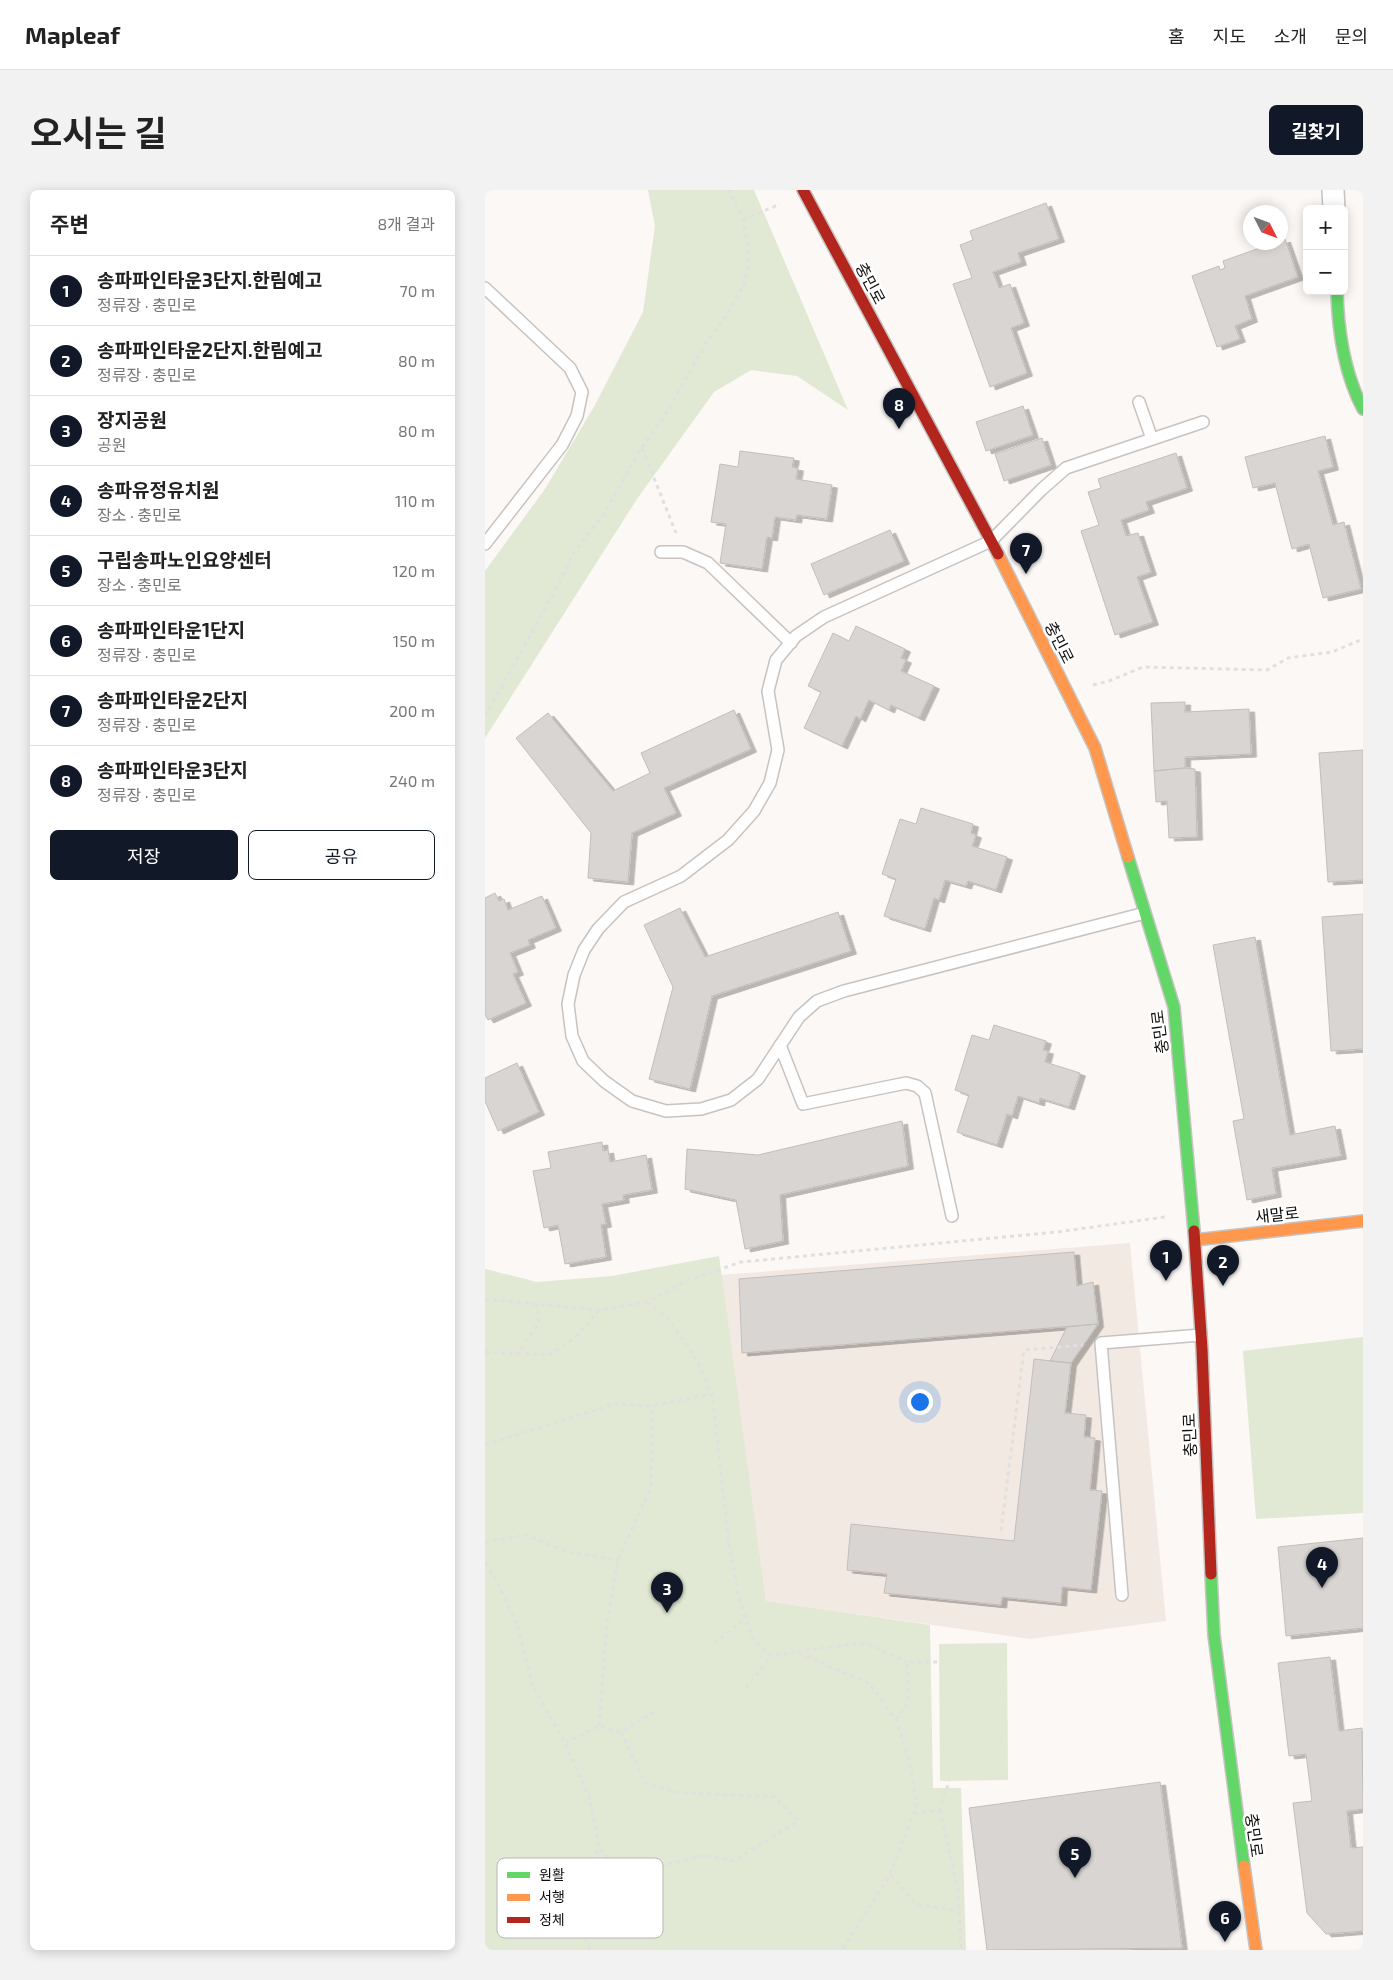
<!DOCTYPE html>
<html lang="ko">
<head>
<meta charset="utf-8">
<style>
  :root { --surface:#fff; --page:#f2f2f2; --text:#222; --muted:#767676; --line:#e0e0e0; --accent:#111827 }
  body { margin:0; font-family:"Exo 2","Noto Sans KR",sans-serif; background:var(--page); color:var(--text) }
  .controls { position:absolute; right:15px; top:15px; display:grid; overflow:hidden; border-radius:8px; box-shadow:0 2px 12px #0003 }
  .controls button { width:45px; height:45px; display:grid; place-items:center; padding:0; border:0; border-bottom:1px solid var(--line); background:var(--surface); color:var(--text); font:25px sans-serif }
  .compass { position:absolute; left:758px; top:15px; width:45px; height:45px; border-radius:50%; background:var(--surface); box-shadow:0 2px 12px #0003; rotate:132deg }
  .you { position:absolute; left:434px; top:1211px; width:18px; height:18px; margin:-12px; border:4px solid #fff; border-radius:50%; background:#1a73e8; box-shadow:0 0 0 8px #1a73e833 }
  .badge { display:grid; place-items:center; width:32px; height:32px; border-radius:50%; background:var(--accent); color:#fff; font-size:16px; font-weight:700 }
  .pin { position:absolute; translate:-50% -41px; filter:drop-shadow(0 1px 2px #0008) }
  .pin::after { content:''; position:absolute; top:26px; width:18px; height:15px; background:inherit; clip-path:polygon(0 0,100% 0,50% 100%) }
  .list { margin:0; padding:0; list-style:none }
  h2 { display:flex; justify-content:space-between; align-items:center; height:65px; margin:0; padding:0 20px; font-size:21px }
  h2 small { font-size:16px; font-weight:400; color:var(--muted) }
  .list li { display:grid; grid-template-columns:32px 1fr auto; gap:15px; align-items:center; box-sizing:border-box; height:70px; padding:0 20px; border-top:1px solid var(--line) }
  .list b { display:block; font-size:19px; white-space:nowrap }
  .list p { margin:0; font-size:16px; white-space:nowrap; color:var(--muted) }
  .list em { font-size:16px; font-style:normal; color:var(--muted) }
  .actions { display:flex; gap:10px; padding:15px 20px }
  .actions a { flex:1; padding:11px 0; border:1px solid var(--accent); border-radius:8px; text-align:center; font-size:18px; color:var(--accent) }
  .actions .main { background:var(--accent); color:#fff }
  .map { position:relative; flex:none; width:878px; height:1760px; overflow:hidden; border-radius:8px }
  header { display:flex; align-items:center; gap:30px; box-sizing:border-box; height:70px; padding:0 25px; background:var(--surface); border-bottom:1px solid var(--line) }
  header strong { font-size:24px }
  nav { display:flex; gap:28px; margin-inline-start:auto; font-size:18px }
  .intro { display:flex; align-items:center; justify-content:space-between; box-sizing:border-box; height:120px; padding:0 30px }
  h1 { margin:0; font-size:35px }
  .button { padding:12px 22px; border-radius:8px; background:var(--accent); color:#fff; font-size:18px; font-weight:700 }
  main { display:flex; gap:30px; padding:0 30px }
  aside { flex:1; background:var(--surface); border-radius:8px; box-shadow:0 2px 12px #0003 }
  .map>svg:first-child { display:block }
</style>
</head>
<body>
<header>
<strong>Mapleaf</strong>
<nav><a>홈</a><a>지도</a><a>소개</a><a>문의</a></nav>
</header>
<div class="intro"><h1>오시는 길</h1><a class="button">길찾기</a></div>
<main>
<aside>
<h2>주변<small>8개 결과</small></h2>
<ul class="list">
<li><span class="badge">1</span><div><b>송파파인타운3단지.한림예고</b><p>정류장 · 충민로</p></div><em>70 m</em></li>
<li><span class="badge">2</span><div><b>송파파인타운2단지.한림예고</b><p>정류장 · 충민로</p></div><em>80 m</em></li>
<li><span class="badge">3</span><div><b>장지공원</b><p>공원</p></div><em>80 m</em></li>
<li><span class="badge">4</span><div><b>송파유정유치원</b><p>장소 · 충민로</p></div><em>110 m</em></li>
<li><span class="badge">5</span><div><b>구립송파노인요양센터</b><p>장소 · 충민로</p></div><em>120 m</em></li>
<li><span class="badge">6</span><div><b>송파파인타운1단지</b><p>정류장 · 충민로</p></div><em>150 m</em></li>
<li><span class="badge">7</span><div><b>송파파인타운2단지</b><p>정류장 · 충민로</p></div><em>200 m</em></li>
<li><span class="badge">8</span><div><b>송파파인타운3단지</b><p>정류장 · 충민로</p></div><em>240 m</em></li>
</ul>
<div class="actions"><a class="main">저장</a><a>공유</a></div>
</aside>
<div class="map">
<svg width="878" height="1760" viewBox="0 0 878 1760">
  <defs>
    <filter id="shadow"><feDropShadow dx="5.5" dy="3" stdDeviation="0" flood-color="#0004"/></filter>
  </defs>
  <rect width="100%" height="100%" fill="#fcf8f5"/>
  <path fill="#f2e9e2" d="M645,1053L681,1431L545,1449L281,1411L236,1085Z"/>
  <path fill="#e1e8d3" d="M163,0H269L363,220L312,186L266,180L229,202L152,309L0,548V381L60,299L110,215L158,122L170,36Z
    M234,1066L281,1411L445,1435L448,1598H476L481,1760H0V1079L52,1092L127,1086Z
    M878,1147V1323L771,1329L758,1161Z
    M522,1453L523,1590L455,1591L454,1454Z"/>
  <path fill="#d9d5d3" stroke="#c1bebc" filter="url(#shadow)" d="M561,13L574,49L533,63L536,72L508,82L514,98L525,94L539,133L526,138L542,183L505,197L468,94L487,88L475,55L488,50L485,41Z
    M800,49L813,87L760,106L767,129L750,136L755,149L732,157L707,86L734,76L735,80L740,78L738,71Z
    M538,216L548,245L501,261L491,232Z
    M840,246L848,277L833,281L848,335L859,332L876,399L838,408L824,354L807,359L790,293L768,298L760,267Z
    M557,248L566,275L519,291L510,264Z
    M255,261L309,268L307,277L313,278L311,289L347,295L342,329L312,325L311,330L290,327L287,348L282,347L277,379L235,373L241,334L226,332L235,274L253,277Z
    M691,263L702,298L661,312L664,320L636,330L641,346L653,343L666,382L652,387L668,432L630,445L596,341L614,335L603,302L616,298L613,289Z
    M405,340L419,371L339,405L326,374Z
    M371,436L420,459L416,468L421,470L416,481L449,496L434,528L406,515L404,520L384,510L375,529L371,526L357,556L319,538L336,502L323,496L348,443L364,451Z
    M700,512V522L764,519L766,564L700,567V578L669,581L666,513Z
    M249,520L266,559L179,598L191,623L147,643L143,692L103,688L106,643L31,548L63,523L128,601L165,583L156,563Z
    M878,560V690L843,692L834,563Z
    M700,578L710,579L712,647L684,648L682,611L671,612L669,581Z
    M436,618L488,634L486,643L491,645L487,656L522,667L511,700L483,691L481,696L460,690L454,710L449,708L440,739L399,726L411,689L397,684L415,629L431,634Z
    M10,703L14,711L19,709L23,720L57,706L71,738L43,750L45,755L25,763L33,782L28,784L41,813L3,830L0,825V708Z
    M195,718L220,767L353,722L366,761L227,806L205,899L164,889L188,797L159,735Z
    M878,724V859L846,861L837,727Z
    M770,747L805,945L850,936L856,966L787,978L791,1004L762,1010L748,931L759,929L728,755Z
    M509,835L561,851L558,860L563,861L560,872L595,883L584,917L555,908L554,913L533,906L527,926L522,924L512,955L472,942L484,905L470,900L487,845L504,850Z
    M32,873L54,922L13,941L0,911V888Z
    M417,931L423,976L295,1005L298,1051L260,1059L251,1010L200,999L202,959L273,965Z
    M117,952L118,961L123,960L125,972L161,965L167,1000L138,1005L139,1010L117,1014L121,1034L116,1035L121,1067L80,1074L73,1035L59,1038L48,981L66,978L63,962Z
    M589,1062L592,1096L608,1092L613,1134L257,1163L254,1089Z
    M613,1134L586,1173L565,1171L582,1137Z
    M549,1169L586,1173L580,1223L601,1225L599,1247L610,1248L605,1300L617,1301L606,1400L577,1397L576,1413L517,1407L516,1415L399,1403L402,1384L362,1380L366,1334L529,1351Z
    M878,1348V1438L801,1446L793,1357Z
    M845,1467L854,1541L877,1538L878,1619L862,1621L866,1658L878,1657V1741L841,1744L822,1723L808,1613L827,1611L821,1564L804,1566L793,1473Z
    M675,1592L697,1758L502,1760L484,1618Z"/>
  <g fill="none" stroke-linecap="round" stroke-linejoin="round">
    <g stroke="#c6c3c1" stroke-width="14">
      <path id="lane" d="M0,98L85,178L97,202L92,226L77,255L0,354
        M654,212L667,249
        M176,362H198L223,373L306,453
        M660,723L359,801L332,811L314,827L273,889L246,910L216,919L181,921L147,911L119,891L98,871L87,846L83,814L89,785L99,760L113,739L139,712L196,686L243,650L269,621L285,593L293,560L283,501L291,470L311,446L339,427L506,351L556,300L581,278L718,232
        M295,855L318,914L421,893L432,896L440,903L467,1026
        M637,1405L616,1153L716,1145"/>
    </g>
    <g stroke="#c6c3c1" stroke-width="24">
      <path id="street" d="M848,0L849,19"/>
    </g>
    <g stroke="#c6c3c1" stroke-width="14">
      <path id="fast" d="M852,101C853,142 859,183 878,219
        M643,667L689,817L709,1041
        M726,1384L729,1445L759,1676"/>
    </g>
    <g stroke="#c6c3c1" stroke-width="14">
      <path id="slow" d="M513,364L610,558L643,667
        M710,1050L878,1031
        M759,1676L771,1760"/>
    </g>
    <g stroke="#c6c3c1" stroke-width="14">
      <path id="jam" d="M318,0L513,364
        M709,1041L717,1159L726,1384"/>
    </g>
    <path stroke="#e2e0df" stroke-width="3" stroke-dasharray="4 4" stroke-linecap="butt" d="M258,30L295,14
      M157,258L191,343
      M608,495L624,491L658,477L782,480L803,468L847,462L878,449
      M0,526L74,394L87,365L117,327L156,258L183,221L219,156L241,126L259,95L263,75V55L258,30L244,0
      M0,1109L114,1120L163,1112L201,1091L256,1072L572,1042L680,1027
      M163,1112L185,1131L210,1167L227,1204L244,1353L254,1408L267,1447L286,1466L311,1462L385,1494L411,1530L424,1569L432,1614L405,1685L357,1760
      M0,1162L64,1165L89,1149L114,1120
      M31,1165L54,1133L52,1114
      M0,1255L129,1214L167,1216L227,1204
      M516,1341L539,1160L598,1155
      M0,1352L41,1345L83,1362L133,1370
      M0,1373L10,1388L32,1434L49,1499L80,1553L104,1606L114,1657L87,1714L105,1760
      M229,1453L261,1429
      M312,1461L381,1453L422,1472
      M261,1498L286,1466
      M411,1530L423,1513L422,1472H454
      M114,1536L122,1433L133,1370L166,1297L167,1216
      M136,1542L160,1593L189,1602L290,1607L313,1631L249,1671L219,1665L137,1686
      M80,1553L114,1536L136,1542L171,1521
      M455,1620L473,1700L476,1760
      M429,1623L455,1620L464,1591
      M406,1685L431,1714L474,1721
      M93,1733L124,1707L137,1686L114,1657"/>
    <use href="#lane" stroke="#fffefe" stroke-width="11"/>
    <use href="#street" stroke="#fffefe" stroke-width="21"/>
    <use href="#fast" stroke="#63d668" stroke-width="11"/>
    <use href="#slow" stroke="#ff974d" stroke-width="11"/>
    <use href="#jam" stroke="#b3261e" stroke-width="11"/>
  </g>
  <g text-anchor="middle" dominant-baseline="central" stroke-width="5" stroke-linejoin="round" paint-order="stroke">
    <g font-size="16" fill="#100e0c" stroke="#fff">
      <text transform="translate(386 93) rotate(62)">충민로</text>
      <text transform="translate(575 452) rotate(63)">충민로</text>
      <text transform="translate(674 842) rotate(-97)">충민로</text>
      <text transform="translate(792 1024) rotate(-6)">새말로</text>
      <text transform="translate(704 1245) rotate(-92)">충민로</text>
      <text transform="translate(770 1645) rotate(82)">충민로</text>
    </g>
  </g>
  <rect x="12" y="1668" width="166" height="80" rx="8" fill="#fff" stroke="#b7b7b6" stroke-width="1"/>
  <rect x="22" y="1682" width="23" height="6" fill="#63d668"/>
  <rect x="22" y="1704" width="23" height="7" fill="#ff974d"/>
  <rect x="22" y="1727" width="23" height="6" fill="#b3261e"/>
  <g font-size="14" fill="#100e0c">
    <text x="54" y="1690">원활</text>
    <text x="54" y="1712">서행</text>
    <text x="54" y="1735">정체</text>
  </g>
</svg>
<div class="controls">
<button>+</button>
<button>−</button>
</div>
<svg class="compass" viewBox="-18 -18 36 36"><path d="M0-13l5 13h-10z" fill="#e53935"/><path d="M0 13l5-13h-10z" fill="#767676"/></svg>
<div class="you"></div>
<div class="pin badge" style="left:681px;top:1091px">1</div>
<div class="pin badge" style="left:738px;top:1096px">2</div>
<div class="pin badge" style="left:182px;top:1423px">3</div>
<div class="pin badge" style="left:837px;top:1398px">4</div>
<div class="pin badge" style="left:590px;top:1688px">5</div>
<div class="pin badge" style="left:740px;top:1752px">6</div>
<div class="pin badge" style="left:541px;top:384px">7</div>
<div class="pin badge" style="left:414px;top:239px">8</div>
</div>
</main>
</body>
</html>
